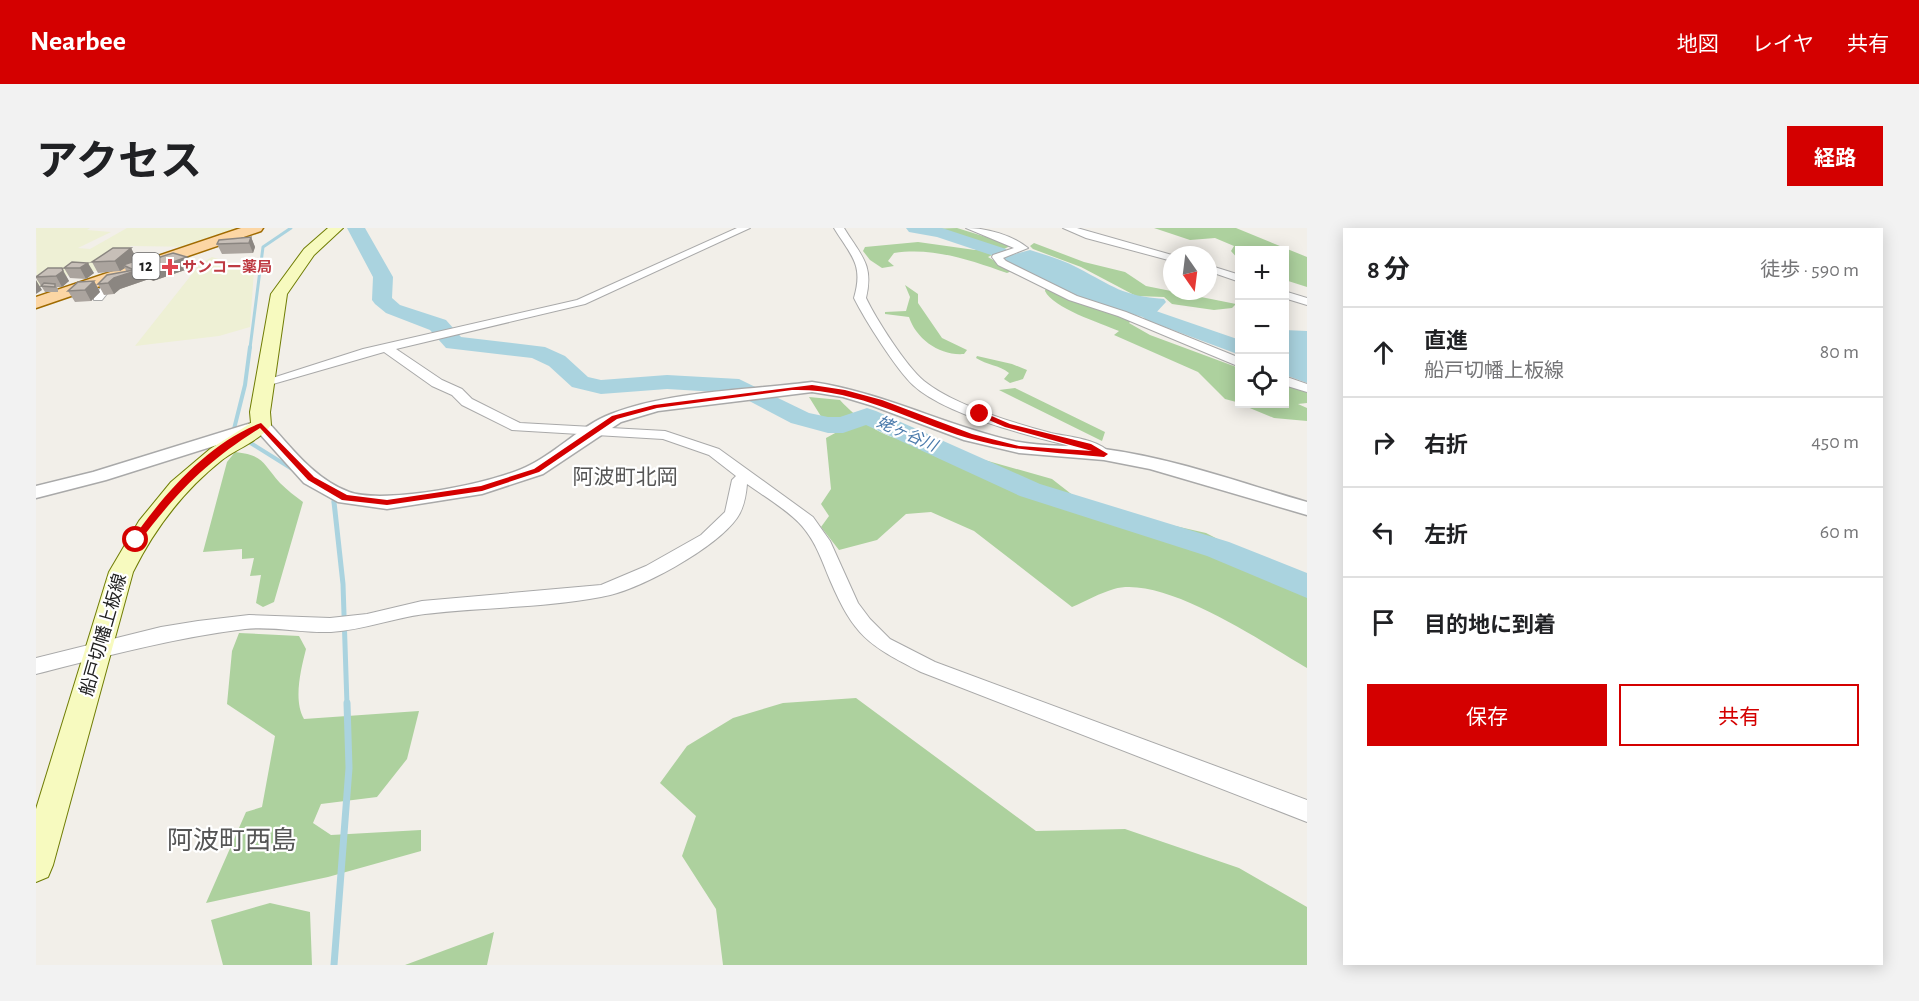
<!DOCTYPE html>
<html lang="ja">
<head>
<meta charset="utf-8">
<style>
  :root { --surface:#fff; --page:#f2f2f2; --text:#202124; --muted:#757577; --line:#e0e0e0; --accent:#d40000 }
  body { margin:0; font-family:"Alegreya Sans","Noto Sans JP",sans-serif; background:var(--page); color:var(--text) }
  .controls { position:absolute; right:18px; top:18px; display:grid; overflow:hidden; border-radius:0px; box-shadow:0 3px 15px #0003 }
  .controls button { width:54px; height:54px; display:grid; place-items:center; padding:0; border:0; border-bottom:2px solid var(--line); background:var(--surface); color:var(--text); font:30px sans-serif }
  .compass { position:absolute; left:1127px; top:18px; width:54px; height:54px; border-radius:50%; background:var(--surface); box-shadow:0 3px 15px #0003; rotate:166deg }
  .stop { position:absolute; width:18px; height:18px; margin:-14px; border:4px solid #d40000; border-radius:50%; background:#fff }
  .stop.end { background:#d40000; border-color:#fff; box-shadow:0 2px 6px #0008 }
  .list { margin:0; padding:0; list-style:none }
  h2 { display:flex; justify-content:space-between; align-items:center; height:78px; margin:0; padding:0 24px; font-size:26px }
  h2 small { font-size:20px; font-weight:400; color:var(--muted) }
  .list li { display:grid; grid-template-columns:39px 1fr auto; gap:18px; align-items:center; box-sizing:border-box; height:90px; padding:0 24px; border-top:2px solid var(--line) }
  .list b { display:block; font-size:22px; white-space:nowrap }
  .list p { margin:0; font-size:20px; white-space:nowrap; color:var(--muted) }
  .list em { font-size:20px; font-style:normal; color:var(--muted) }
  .actions { display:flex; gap:12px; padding:18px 24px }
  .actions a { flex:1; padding:14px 0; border:2px solid var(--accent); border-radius:0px; text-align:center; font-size:21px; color:var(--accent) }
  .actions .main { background:var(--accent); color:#fff }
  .icon { flex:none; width:33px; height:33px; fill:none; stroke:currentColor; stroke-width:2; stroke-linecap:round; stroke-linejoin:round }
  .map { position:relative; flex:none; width:1271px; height:737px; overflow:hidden; border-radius:0px }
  header { display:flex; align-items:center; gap:36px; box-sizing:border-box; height:84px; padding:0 30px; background:var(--accent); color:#fff }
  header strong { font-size:28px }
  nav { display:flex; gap:33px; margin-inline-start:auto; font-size:21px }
  .intro { display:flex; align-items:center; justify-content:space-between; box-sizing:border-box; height:144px; padding:0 36px }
  h1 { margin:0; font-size:42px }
  .button { padding:15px 27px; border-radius:0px; background:var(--accent); color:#fff; font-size:21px; font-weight:700 }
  main { display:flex; gap:36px; padding:0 36px }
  aside { flex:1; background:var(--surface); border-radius:0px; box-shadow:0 3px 15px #0003 }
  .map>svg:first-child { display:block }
</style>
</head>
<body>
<header>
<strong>Nearbee</strong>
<nav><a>地図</a><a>レイヤ</a><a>共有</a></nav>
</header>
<div class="intro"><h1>アクセス</h1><a class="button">経路</a></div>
<main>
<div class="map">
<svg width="1271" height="737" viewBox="0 0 1271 737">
  <rect width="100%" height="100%" fill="#f2efe9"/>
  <path fill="#eef0d5" d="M0,0H54L51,2L75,4L42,20L54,21L91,0H213L160,19L95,18L61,43H40L29,49H18L1,60Z
    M176,29L218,42L214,99L183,108L99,118L164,36Z"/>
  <path fill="#add19e" d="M921,0L976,17L952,29L976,43L971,45C934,32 897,19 858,25L852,33L858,38L846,40L834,32L827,23L829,19L882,14L939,22L950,18L892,1Z
    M1118,0H1200L1271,29V59L1249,52L1248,22H1204L1203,32L1195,23L1198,18L1179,10L1154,12Z
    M998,15L1048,34L1089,44L1110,58L1200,76L1196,80L1178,82L1136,76L1128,69L1100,68L1045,39L997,21L994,18Z
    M869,57L882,66V75L906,110L931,122L928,126C904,128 880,111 873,89L849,86V84L870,83L874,69Z
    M1010,57C1037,75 1066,81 1095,93L1093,95L1114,107L1203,140L1204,175L1189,171L1162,144L1078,107L1083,103C1064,95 1017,80 1009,63Z
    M941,128L976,136L991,142L987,151L974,155L968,151L973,145C963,137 951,137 940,130Z
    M1249,156L1271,164V175L1262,176L1271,180V193L1238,190L1204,176H1248Z
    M979,160L1069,204L1066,213L963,162Z
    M773,169L804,172C821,191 852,215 878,212L1016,251L1043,272L1095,288L1170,305L1271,357V440C1227,415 1129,347 1078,361C1064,365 1050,373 1036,379L938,303L895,284L870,286L841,312L803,322L785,299L793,288L785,276L795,261L790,210L801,204L786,190Z
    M199,224C228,227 227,236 244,255C251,262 259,268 267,274L238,374L227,379L220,375L225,347L214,348L218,330L206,331V321L167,324L191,234Z
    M203,405L263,408L270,421C265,441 257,472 268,491L383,483L371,531L341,569L285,576L277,595L295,607L385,602V623L292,649L170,675L210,584L226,579L239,508L191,476L196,423Z
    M820,470L1000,603L1089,601L1203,640L1271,679V737H687L680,681L646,628L660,588L624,555L651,518L697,490L747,475Z
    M234,675L274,684L276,737H187L175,692Z
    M458,704L451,737H369Z"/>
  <path fill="#aad3df" d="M994,22C1010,27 1027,32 1042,40C1077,58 1086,68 1128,71L1130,74L1117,88L1110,90L1050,73L970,34L968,29Z
    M1248,102L1271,103V155L1249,147Z"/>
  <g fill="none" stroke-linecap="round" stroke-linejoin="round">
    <path stroke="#aad3df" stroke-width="3" d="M214,120L227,19L255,0"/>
    <path stroke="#aad3df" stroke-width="4" d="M197,205L209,157L214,119
      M208,211L261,244
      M297,267L298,276"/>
    <path stroke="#aad3df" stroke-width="5" d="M298,274L307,356L311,477"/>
    <path stroke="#aad3df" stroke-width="7" d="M298,737L313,540L311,475"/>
    <path fill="#aad3df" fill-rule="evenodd" d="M311,0H329L357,49L356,70L364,77L410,92L425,109L509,119L529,128L552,149L565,152L631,147L703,151L773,185L792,189H804L831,180L840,183L1004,256L1193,314L1271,345V370L1171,328L984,268L830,197L807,205H792L755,195L698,165L631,161L565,166L536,159L513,138L496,130L410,120L394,102L350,85L339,76L336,72L337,49Z
      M870,0H906L970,21L973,25L964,30L901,9L873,4Z
      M1117,82L1204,112V127L1110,92L1106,88L1110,84Z"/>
    <g stroke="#a9a9a9" stroke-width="2">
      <path id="minor" d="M701,0H714L549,76L360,121L406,152L426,161L436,171L484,195L629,203L683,221L777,289L794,313L822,375L834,391L854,411L899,434L1271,572V594L885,444C832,417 818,408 794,352C786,333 780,314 766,298C752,282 729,269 711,256C710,268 708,280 701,290C679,321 602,363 565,369C507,380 447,379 389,386C357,390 327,402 295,404C266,405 237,398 209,401C137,410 70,428 0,446V430L125,399L162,393L213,387L294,390L331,386L386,373L565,357L610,338L665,307L689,284L696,252L700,248L673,227L627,211L476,202L426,177L416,167L396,158L348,124L230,158L224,154L327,121L541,72Z
        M798,0H808C825,28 838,36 830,70C840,91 870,138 888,153C918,177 977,195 1015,205C1033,209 1063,211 1075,226L1073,229C1063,232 1038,219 1026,216C985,206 907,185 877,157C860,141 829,92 818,70C828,36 815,28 798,0Z
        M930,0C951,0 976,7 992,20L967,30L970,33L1041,68L1090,84L1204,130V139L1082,88L1033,72L962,37L956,29L957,27L978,20Z
        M1027,0H1041L1136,27V33L1050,10Z
        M1172,37L1204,47V54L1172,43Z
        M77,45L86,47L66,72H58V68Z
        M1248,63L1271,70V77L1248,70Z
        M1248,148L1271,156V164L1248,157Z"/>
    </g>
    <g stroke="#a9a9a9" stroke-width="3">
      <path id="tertiary" d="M776,154C845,164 906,196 973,212C1004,220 1037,216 1068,221C1137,230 1205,255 1271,274V287L1114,241L1068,232L983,225L928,212L837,178L807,169L776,164L622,183L585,194L507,246L446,266L351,281L302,274L268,255L222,204L70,252L0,270V258L57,244L225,192L231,193C255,219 278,251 313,264C348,277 461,255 494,237C522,223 546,197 575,186C633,163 714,162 776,154Z"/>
    </g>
    <g stroke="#707d05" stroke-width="2">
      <path id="secondary" d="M292,0H307L278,27L251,66L234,184L235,197C225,212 200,221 186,232C147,263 119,300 97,344L17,637L12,649L0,654V581L73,344L103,293L135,254L174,221L215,195L214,184L235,66L268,21Z"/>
    </g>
    <g stroke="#a06b00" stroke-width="3">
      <path id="primary" d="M205,0H227L225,3L0,80V69Z"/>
    </g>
    <use href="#minor" fill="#fff" fill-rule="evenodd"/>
    <use href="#tertiary" fill="#fff" fill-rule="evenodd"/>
    <use href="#secondary" fill="#f7fabf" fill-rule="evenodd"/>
    <use href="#primary" fill="#fcd6a4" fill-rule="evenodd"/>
  </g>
  <path fill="#aba49e" d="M215,9L219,19L217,25L186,26L181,16Z
    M95,20L100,30L94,35L115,32L155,40L117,53L113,51L84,61L78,66L68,67L62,56L90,43L89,40L84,43L62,45L56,34Z
    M36,34L58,45L50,51L34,50L28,40Z
    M26,40L33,53L26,59H21L22,61V64H9L0,50V48Z
    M58,53L64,64L55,73L39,74L32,63Z"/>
  <path fill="#8b8681" d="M215,9L219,19L217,25L213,15Z
    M95,20L100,30L90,38L87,37L89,40L84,43L79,33Z
    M151,29L155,40L117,53L112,43Z
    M52,35L58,45L50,51L44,40Z
    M108,40L113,51L84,61L78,66L72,55L78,50Z
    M27,43L33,53L26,59L20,48Z
    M0,52L6,62L0,66Z
    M58,53L64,64L55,73L49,62Z"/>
  <path fill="#c7bfb8" stroke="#8b8681" stroke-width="1.5" d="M215,9L213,15L181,16L183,12Z
    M77,20H95L79,33L56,34Z
    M137,25L151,29L112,43L108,40L78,50L72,55L62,56L71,47L98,42L87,37L111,29L115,32Z
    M36,34L52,35L44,40H28Z
    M12,40H26L27,43L20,48L0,49Z
    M58,53L49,62L32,63L42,54Z
    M8,55L19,56V59L5,58Z"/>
  <path fill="#d40000" d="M776,157L809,162L846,172L936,206L983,218L1056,223L969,199L941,187L944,183L974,196L1055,216L1072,226L1068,229C1022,225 976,223 932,210C872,192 820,160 756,162L621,180L581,191L503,244L446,263L351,277L306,272L272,252L224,200C170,234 141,264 103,314L96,312C127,267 172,215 225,195L278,249L311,267L351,272L445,258L498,241L576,188L618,177Z"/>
  <path fill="#e0444e" stroke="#fff" stroke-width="2" d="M131 30h6v6h6v6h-6v6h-6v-6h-6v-6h6z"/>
  <g text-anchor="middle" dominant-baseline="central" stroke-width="4.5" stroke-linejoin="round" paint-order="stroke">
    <g font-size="15" font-weight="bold" fill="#be3a42" stroke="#fff" text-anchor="start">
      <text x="146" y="39">サンコー薬局</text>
    </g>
    <rect fill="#fff" stroke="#646464" stroke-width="1.5" x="96.5" y="25" width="27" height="26" rx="4.5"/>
    <g font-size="16" font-weight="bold" fill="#222">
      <text x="110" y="38">12</text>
    </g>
    <g font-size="16" font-style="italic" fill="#4a7aab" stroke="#fff">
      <text transform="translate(871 206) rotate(24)">姥ヶ谷川</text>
    </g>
    <g font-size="18" fill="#222" stroke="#fff">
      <text transform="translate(68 407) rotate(-74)">船戸切幡上板線</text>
    </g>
    <g font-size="21" fill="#555" stroke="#fff">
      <text x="589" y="249">阿波町北岡</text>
    </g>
    <g font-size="26" fill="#555" stroke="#fff">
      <text x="196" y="613">阿波町西島</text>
    </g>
  </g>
</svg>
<div class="controls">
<button>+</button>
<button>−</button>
<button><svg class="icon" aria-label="locate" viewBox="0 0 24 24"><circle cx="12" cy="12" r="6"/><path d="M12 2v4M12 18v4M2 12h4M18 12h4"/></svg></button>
</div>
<svg class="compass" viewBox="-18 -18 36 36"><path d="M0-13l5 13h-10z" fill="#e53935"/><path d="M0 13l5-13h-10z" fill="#757577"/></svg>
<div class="stop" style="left:100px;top:312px"></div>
<div class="stop end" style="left:944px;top:186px"></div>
</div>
<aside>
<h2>8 分<small>徒歩 · 590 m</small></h2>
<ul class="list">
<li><svg class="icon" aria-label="ahead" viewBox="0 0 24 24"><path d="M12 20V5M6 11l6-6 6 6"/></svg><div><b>直進</b><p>船戸切幡上板線</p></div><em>80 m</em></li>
<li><svg class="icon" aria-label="right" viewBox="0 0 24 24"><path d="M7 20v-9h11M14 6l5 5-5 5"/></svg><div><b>右折</b></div><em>450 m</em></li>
<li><svg class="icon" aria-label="left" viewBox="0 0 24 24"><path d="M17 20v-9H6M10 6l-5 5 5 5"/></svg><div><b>左折</b></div><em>60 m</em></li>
<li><svg class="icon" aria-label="arrive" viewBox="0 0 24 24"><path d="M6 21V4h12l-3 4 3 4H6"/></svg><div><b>目的地に到着</b></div></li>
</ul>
<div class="actions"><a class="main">保存</a><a>共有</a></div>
</aside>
</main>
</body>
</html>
